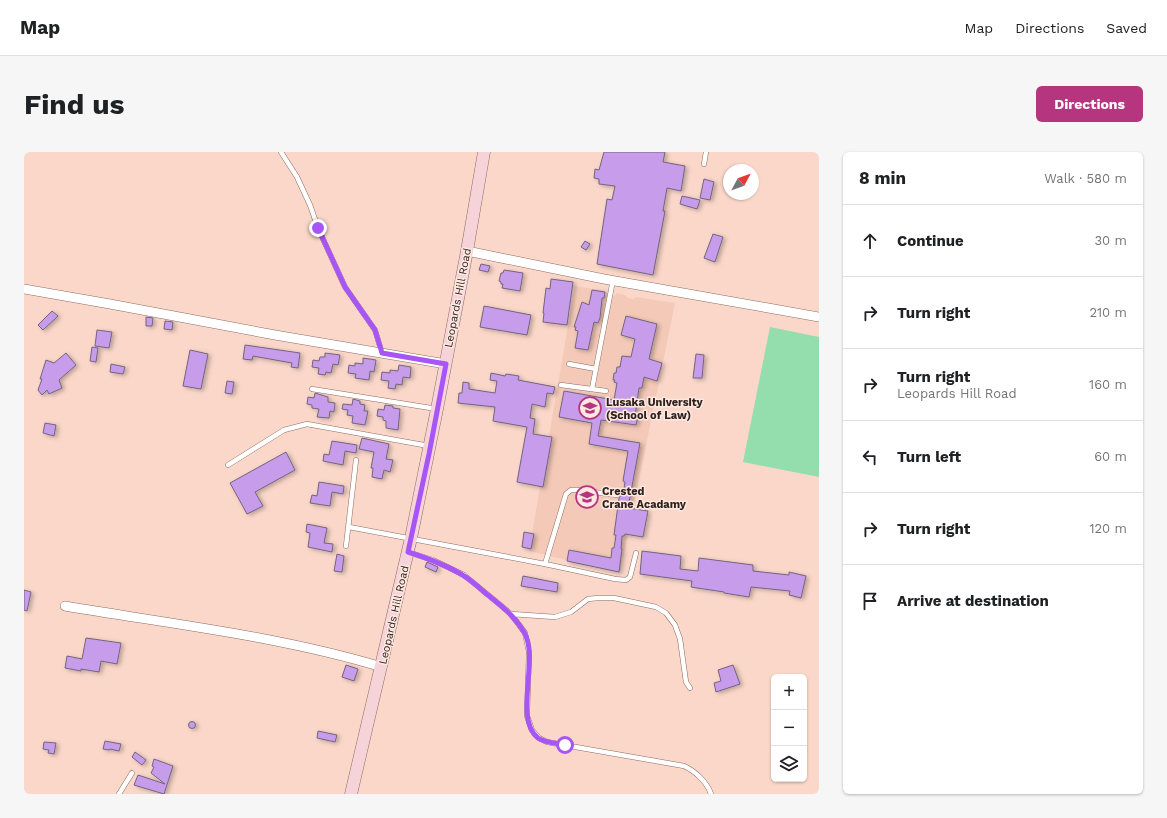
<!DOCTYPE html>
<html lang="en">
<head>
<meta charset="utf-8">
<style>
  :root { --surface:#fff; --page:#f6f6f6; --text:#202124; --muted:#757577; --line:#e0e0e0; --accent:#b6357f }
  body { margin:0; font-family:"Work Sans",sans-serif; background:var(--page); color:var(--text) }
  .controls { position:absolute; right:12px; bottom:12px; display:grid; overflow:hidden; border-radius:6px; box-shadow:0 1px 3px #0004 }
  .controls button { width:36px; height:36px; display:grid; place-items:center; padding:0; border:0; border-bottom:1px solid var(--line); background:var(--surface); color:var(--text); font:20px sans-serif }
  .compass { position:absolute; left:699px; top:12px; width:36px; height:36px; border-radius:50%; background:var(--surface); box-shadow:0 1px 3px #0004; rotate:49deg }
  .stop { position:absolute; width:12px; height:12px; margin:-9px; border:3px solid #a855f7; border-radius:50%; background:#fff }
  .stop.end { background:#a855f7; border-color:#fff; box-shadow:0 1px 4px #0008 }
  .list { margin:0; padding:0; list-style:none }
  h2 { display:flex; justify-content:space-between; align-items:center; height:52px; margin:0; padding:0 16px; font-size:17px }
  h2 small { font-size:13px; font-weight:400; color:var(--muted) }
  .list li { display:grid; grid-template-columns:26px 1fr auto; gap:12px; align-items:center; box-sizing:border-box; height:72px; padding:0 16px; border-top:1px solid var(--line) }
  .list b { display:block; font-size:15px; white-space:nowrap }
  .list p { margin:0; font-size:13px; white-space:nowrap; color:var(--muted) }
  .list em { font-size:13px; font-style:normal; color:var(--muted) }
  .icon { flex:none; width:22px; height:22px; fill:none; stroke:currentColor; stroke-width:2; stroke-linecap:round; stroke-linejoin:round }
  .map { position:relative; flex:none; width:795px; height:642px; overflow:hidden; border-radius:6px }
  header { display:flex; align-items:center; gap:24px; box-sizing:border-box; height:56px; padding:0 20px; background:var(--surface); border-bottom:1px solid var(--line) }
  header strong { font-size:19px }
  nav { display:flex; gap:22px; margin-inline-start:auto; font-size:14px }
  .intro { display:flex; align-items:center; justify-content:space-between; box-sizing:border-box; height:96px; padding:0 24px }
  h1 { margin:0; font-size:28px }
  .button { padding:10px 18px; border-radius:6px; background:var(--accent); color:#fff; font-size:14px; font-weight:700 }
  main { display:flex; gap:24px; padding:0 24px }
  aside { flex:1; background:var(--surface); border-radius:6px; box-shadow:0 1px 3px #0004 }
  .map>svg:first-child { display:block }
</style>
</head>
<body>
<header>
<strong>Map</strong>
<nav><a>Map</a><a>Directions</a><a>Saved</a></nav>
</header>
<div class="intro"><h1>Find us</h1><a class="button">Directions</a></div>
<main>
<div class="map">
<svg width="795" height="642" viewBox="0 0 795 642">
  <defs>
    <filter id="shadow"><feDropShadow dx="2.5" dy="1.5" stdDeviation="2" flood-color="#0004"/></filter>
  </defs>
  <rect width="100%" height="100%" fill="#fbd7c9"/>
  <path fill="#f4c9b8" d="M551,134L581,139L584,143L590,144L593,141L601,143L604,146L609,147L612,145L651,151L596,421L505,399Z"/>
  <path fill="#93deac" d="M746,175L795,185V325L719,310Z"/>
  <path fill="#c69ceb" stroke="#72647f" filter="url(#shadow)" d="M580,0H641L639,10L661,14L657,39L643,36L639,59H641L629,123L573,112L583,47L588,48L591,34L575,32V27L570,26L571,17L575,18Z
    M680,27L690,30L686,48L676,46Z
    M658,44L676,48L673,57L656,52Z
    M689,82L699,85L691,110L680,106Z
    M561,89L566,92L562,98L557,95Z
    M457,112L466,114L464,120L455,118Z
    M480,118L499,121L496,139L478,136L479,132H477V130L475,129L477,121H479Z
    M527,127L549,130L543,173L519,170L520,161H519L522,136L526,137Z
    M568,138L581,140L580,146H578L576,166L574,171L570,170L564,198L551,196L554,179L551,178L552,175H550L558,150L565,153Z
    M460,154L507,163L503,183L456,175Z
    M28,159L34,164L19,178L14,173Z
    M602,164L633,172L625,207L638,211L633,229L620,225L618,236H615L611,264L614,265L612,273L577,268L574,284L616,291L604,356L624,359L619,385L601,382L600,384H598L597,397H598L595,420L543,409L545,398L587,406L588,396H590L592,383H590L595,346L597,343H599L601,330L599,329L604,299L565,292L568,271L535,265L540,239L590,248L593,231L590,230L591,228H589L590,221H592L593,215H596L598,204L607,205L611,187L597,183Z
    M122,165L129,166L128,174H122Z
    M141,169L149,170L148,178L140,177Z
    M73,178L88,180L85,196L71,194Z
    M221,193L276,201L274,216L267,215L268,211L229,204L228,208L219,207Z
    M68,195L74,196L72,210L66,209Z
    M166,198L184,202L177,237L159,234Z
    M42,201L52,213L35,228L38,236L25,242L23,238L18,243L14,238L18,227H16L22,208L30,211Z
    M301,201L316,203L314,213L309,212L307,221L302,220L301,223L294,222L295,216L288,215L289,208L295,209L296,205H301Z
    M672,202L680,203L678,226H669Z
    M339,206L352,208L350,220L346,219L345,228L331,226L332,222L324,221L325,213L331,214V211L339,212Z
    M87,212L101,215L99,222L86,220Z
    M375,213L387,215L386,226L379,225L378,233L372,232L371,237L364,236L365,229L357,228L358,220L366,221V218L374,219Z
    M467,221L481,224L482,222L495,224L494,228L531,235L529,242L523,241L521,255L508,252L506,266L511,267L509,282L528,285L519,335L493,330L503,275L469,269L471,255L434,251L435,241H438L439,230L445,231V237L471,241L473,229L466,228Z
    M203,229L210,230L208,242L201,241Z
    M291,241L304,245V250L311,251L310,260L306,259L305,266L293,265L295,257L288,256V253L283,252L284,245L290,246Z
    M329,247L336,249V252L341,253L340,259H344L341,273L328,271L329,264L323,263L324,258L318,257L319,252L328,253Z
    M361,253L369,254V256L376,257L374,278L362,276V269L359,268V265L353,264L354,257L360,258Z
    M21,271L32,273L30,284L19,281Z
    M338,286L365,292L362,307L369,308L366,320L360,318L358,327L348,325L349,316H347L350,300L335,297Z
    M308,289L333,293L332,301L321,299L319,313L299,309L300,302L305,303Z
    M262,300L271,318L231,340L239,354L223,362L206,331Z
    M295,330L320,334L319,342L308,340L306,354L286,351L288,343L293,344Z
    M283,372L303,376L300,391L309,392L308,400L284,395L286,381L282,380Z
    M500,380L510,382L507,397L498,395Z
    M618,399L657,404L656,417L674,419L675,406L729,413V419L765,423V420L782,424L777,446L765,443L766,439L727,435L725,445L700,441V440L667,435L668,429L616,422Z
    M313,402L320,404L318,420L310,419Z
    M403,410L414,415L412,420L401,415Z
    M499,424L534,431L533,440L497,434Z
    M0,438L7,440L3,459L0,458Z
    M62,486L97,491L93,512L77,509L75,520L57,517V519L41,516L43,504L58,507Z
    M322,513L334,517L330,529L318,525Z
    M709,513L716,532L692,540L690,531L697,529L694,518Z
    M164.5 573a3.5 3.5 0 1 1 7 0a3.5 3.5 0 1 1-7 0Z
    M294,579L313,583L311,590L293,586Z
    M81,589L97,592L95,599L86,597L85,598L79,597Z
    M20,590L32,591L30,602L24,601L25,598L19,597Z
    M111,600L122,608L118,613L108,605Z
    M130,607L149,614L140,642L110,633L114,623L141,632L127,621L130,615L128,614Z"/>
  <g fill="none" stroke-linecap="round" stroke-linejoin="round">
    <g stroke="#8d6d61" stroke-width="5.5">
      <path id="service" d="M257,0L273,25L286,53L294,76L321,135L351,178L358,201
        M680,12L682,0
        M545,212L572,217
        M537,233L582,239
        M288,237L413,257
        M568,237L589,128
        M204,313L260,278L283,272L405,294
        M325,375L521,412L591,427L602,428L606,425L612,401
        M322,394L332,308
        M384,400L409,408L440,423L487,462L501,481L505,500L503,564L508,578L515,586L523,590L660,614C671,619 683,630 687,642
        M521,412L542,342L547,338H553L593,343
        M487,462L531,465L547,460L564,447L574,446H590L632,455L642,461L651,473L656,487L662,530L666,536
        M95,642L108,621"/>
    </g>
    <g stroke="#8d6d61" stroke-width="10">
      <path id="minor" d="M443,99L580,127L795,165
        M0,137L86,152L251,183L422,212
        M41,454C147,472 255,484 358,515"/>
    </g>
    <g stroke="#8d6d61" stroke-width="13">
      <path id="secondary" d="M327,642L387,386L413,257L443,99L460,0"/>
    </g>
    <use href="#service" stroke="#fff" stroke-width="4.5"/>
    <use href="#minor" stroke="#fff" stroke-width="9"/>
    <use href="#secondary" stroke="#f5d3d9" stroke-width="12"/>
  </g>
  <g fill="none" stroke-linecap="round" stroke-linejoin="round">
    <path stroke="#a855f7" stroke-width="5" d="M294,76L321,135L351,178L358,201L422,212L405,302L384,400C403,406 423,413 440,424C447,428 453,434 459,439C474,451 490,463 500,480C516,506 489,567 514,586C521,591 533,591 541,593"/>
  </g>
  <defs>
    <g id="school-ring" transform="scale(1.15)"><circle r="9.5" fill="#fee8e0" stroke="#b6357f" stroke-width="1.5"/><path d="M0-5L7-2L0 1L-7-2ZM-4 1L0 2.5L4 1V4Q0 6-4 4Z" fill="#b6357f"/></g>
  </defs>
  <g fill-rule="evenodd">
    <use href="#school-ring" x="566" y="256"/>
    <use href="#school-ring" x="563" y="345"/>
  </g>
  <g text-anchor="middle" dominant-baseline="central" stroke-width="3" stroke-linejoin="round" paint-order="stroke">
    <g font-size="11" fill="#2f221d" stroke="#fee8e0">
      <text transform="translate(434 146) rotate(-79)">Leopards Hill Road</text>
      <text transform="translate(370 463) rotate(-77)">Leopards Hill Road</text>
    </g>
    <g font-size="11" font-weight="bold" fill="#2f221d" stroke="#fee8e0" text-anchor="start">
      <text x="582" y="250">Lusaka University<tspan x="582" dy="13">(School of Law)</tspan></text>
      <text x="578" y="339">Crested<tspan x="578" dy="13">Crane Acadamy</tspan></text>
    </g>
  </g>
</svg>
<div class="controls">
<button>+</button>
<button>−</button>
<button><svg class="icon" aria-label="layers" viewBox="0 0 24 24"><path d="M12 4l9 5-9 5-9-5zM3 14l9 5 9-5"/></svg></button>
</div>
<svg class="compass" viewBox="-18 -18 36 36"><path d="M0-13l5 13h-10z" fill="#e53935"/><path d="M0 13l5-13h-10z" fill="#757577"/></svg>
<div class="stop" style="left:541px;top:593px"></div>
<div class="stop end" style="left:294px;top:76px"></div>
</div>
<aside>
<h2>8 min<small>Walk · 580 m</small></h2>
<ul class="list">
<li><svg class="icon" aria-label="ahead" viewBox="0 0 24 24"><path d="M12 20V5M6 11l6-6 6 6"/></svg><div><b>Continue</b></div><em>30 m</em></li>
<li><svg class="icon" aria-label="right" viewBox="0 0 24 24"><path d="M7 20v-9h11M14 6l5 5-5 5"/></svg><div><b>Turn right</b></div><em>210 m</em></li>
<li><svg class="icon" aria-label="right" viewBox="0 0 24 24"><path d="M7 20v-9h11M14 6l5 5-5 5"/></svg><div><b>Turn right</b><p>Leopards Hill Road</p></div><em>160 m</em></li>
<li><svg class="icon" aria-label="left" viewBox="0 0 24 24"><path d="M17 20v-9H6M10 6l-5 5 5 5"/></svg><div><b>Turn left</b></div><em>60 m</em></li>
<li><svg class="icon" aria-label="right" viewBox="0 0 24 24"><path d="M7 20v-9h11M14 6l5 5-5 5"/></svg><div><b>Turn right</b></div><em>120 m</em></li>
<li><svg class="icon" aria-label="arrive" viewBox="0 0 24 24"><path d="M6 21V4h12l-3 4 3 4H6"/></svg><div><b>Arrive at destination</b></div></li>
</ul>
</aside>
</main>
</body>
</html>
